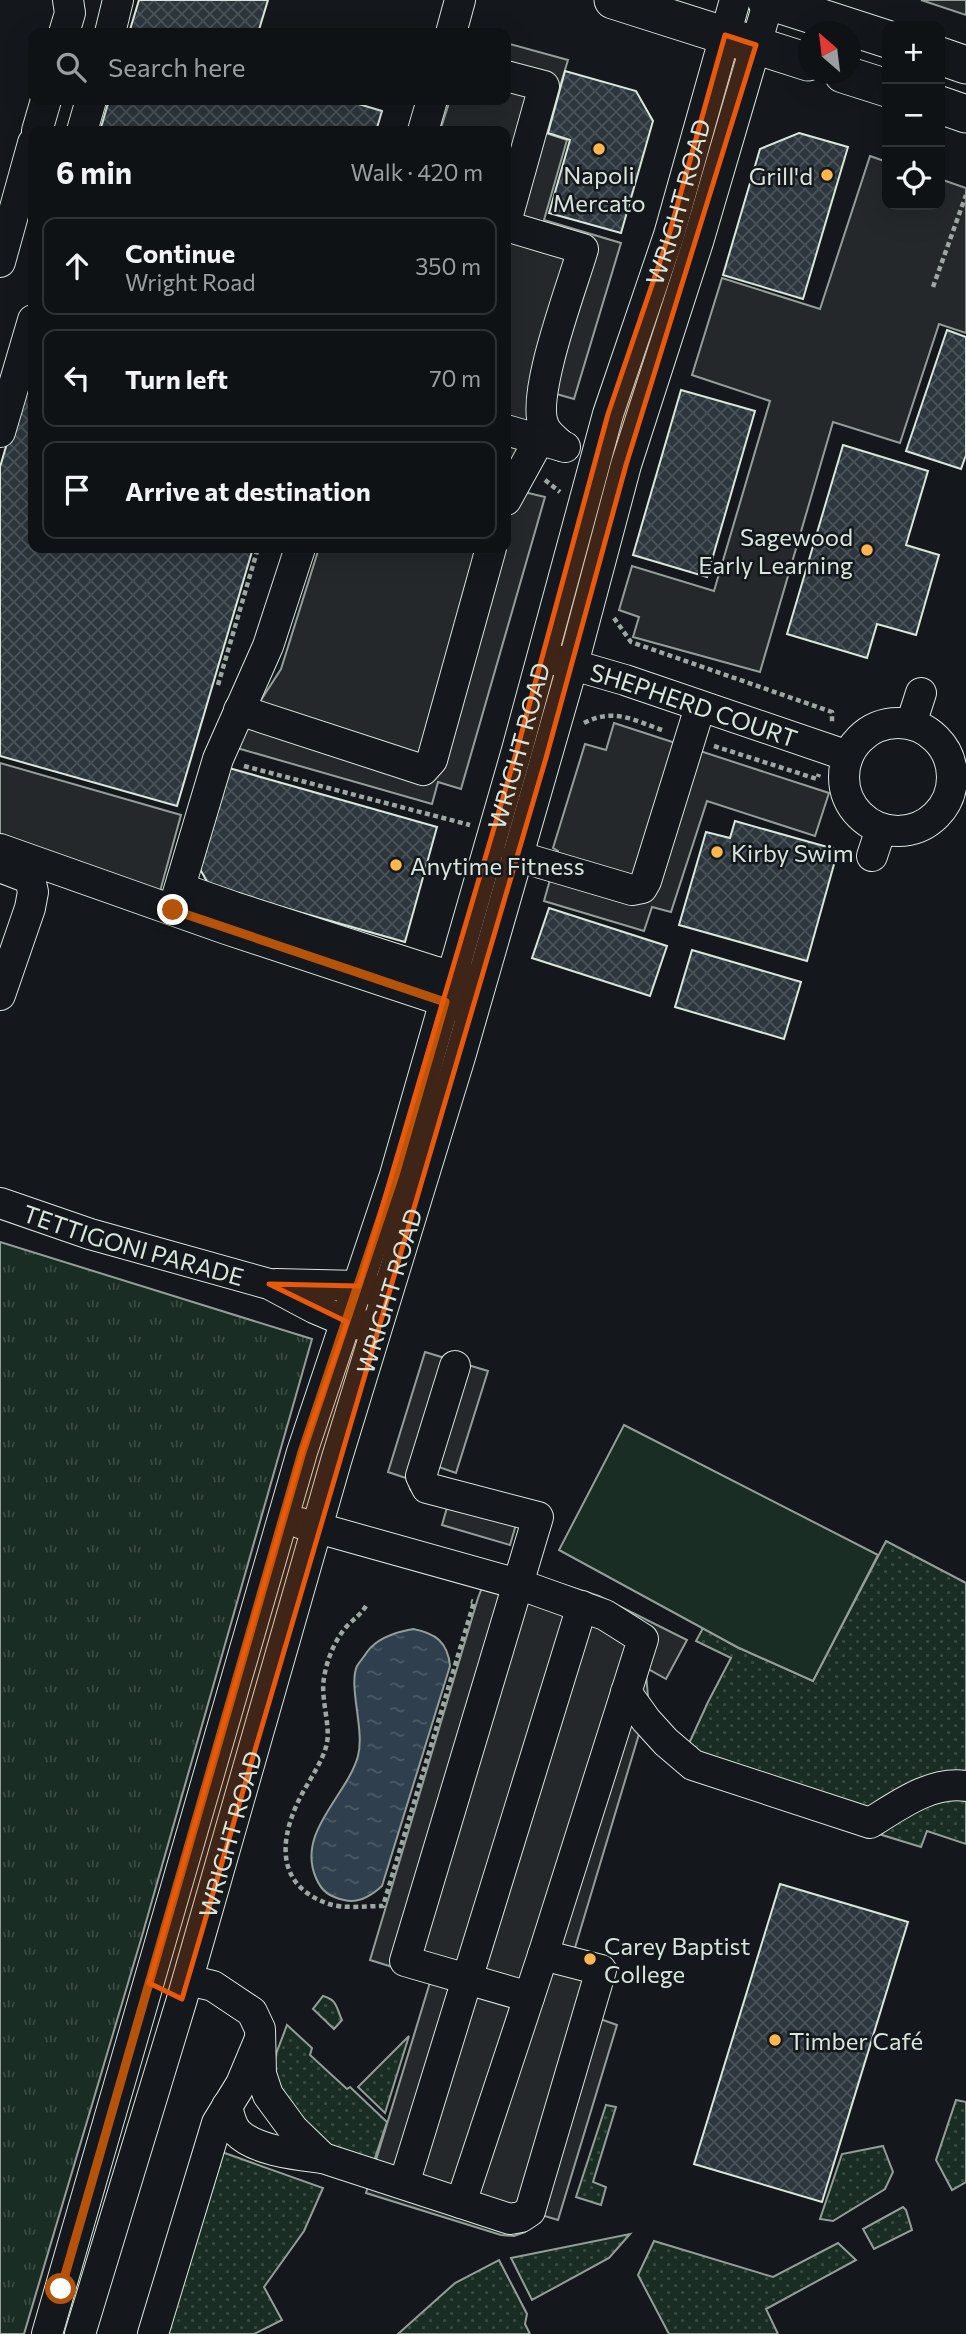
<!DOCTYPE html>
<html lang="en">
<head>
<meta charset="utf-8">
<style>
  :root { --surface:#0f1215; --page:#181b1e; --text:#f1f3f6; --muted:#9b9ea0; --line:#2f3234 }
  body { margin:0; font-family:Commissioner,sans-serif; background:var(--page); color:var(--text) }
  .controls { position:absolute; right:21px; top:21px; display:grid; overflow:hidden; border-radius:14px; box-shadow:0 7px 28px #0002 }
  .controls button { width:63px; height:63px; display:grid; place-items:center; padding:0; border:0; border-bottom:2px solid var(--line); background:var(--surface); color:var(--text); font:35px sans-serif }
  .compass { position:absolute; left:798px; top:21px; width:63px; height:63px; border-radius:50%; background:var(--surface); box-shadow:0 7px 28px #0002; rotate:332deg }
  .stop { position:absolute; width:21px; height:21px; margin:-16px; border:5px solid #b45309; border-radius:50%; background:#fff }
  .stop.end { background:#b45309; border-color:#fff; box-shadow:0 2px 7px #0008 }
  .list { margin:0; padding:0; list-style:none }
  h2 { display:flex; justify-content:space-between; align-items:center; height:91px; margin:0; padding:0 28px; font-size:30px }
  h2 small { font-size:23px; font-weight:400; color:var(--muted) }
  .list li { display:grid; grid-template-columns:46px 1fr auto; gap:21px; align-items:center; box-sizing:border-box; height:98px; margin:0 14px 14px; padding:0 14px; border:2px solid var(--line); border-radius:14px }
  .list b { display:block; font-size:26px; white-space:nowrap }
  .list p { margin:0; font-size:23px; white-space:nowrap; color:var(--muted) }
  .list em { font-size:23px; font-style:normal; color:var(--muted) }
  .icon { flex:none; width:38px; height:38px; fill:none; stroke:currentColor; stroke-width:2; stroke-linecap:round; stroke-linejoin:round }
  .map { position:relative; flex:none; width:966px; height:2334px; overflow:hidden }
  .search { position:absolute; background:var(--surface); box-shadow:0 7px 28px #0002; left:28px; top:28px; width:483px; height:77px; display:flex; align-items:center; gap:18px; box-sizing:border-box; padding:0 24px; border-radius:14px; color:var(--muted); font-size:26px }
  .panel { position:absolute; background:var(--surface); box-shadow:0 7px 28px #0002; left:28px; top:126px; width:483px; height:427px; border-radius:14px }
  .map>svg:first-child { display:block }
</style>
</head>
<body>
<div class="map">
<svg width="966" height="2334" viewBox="0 0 966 2334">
  <defs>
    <pattern id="grass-dots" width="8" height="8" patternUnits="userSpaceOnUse" patternTransform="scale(1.75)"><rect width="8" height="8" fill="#1a2d24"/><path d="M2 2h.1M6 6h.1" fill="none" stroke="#3b4b43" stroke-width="1.8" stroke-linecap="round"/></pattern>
    <pattern id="park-tufts" width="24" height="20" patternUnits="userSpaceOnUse" patternTransform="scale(1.75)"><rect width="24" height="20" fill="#1a2d24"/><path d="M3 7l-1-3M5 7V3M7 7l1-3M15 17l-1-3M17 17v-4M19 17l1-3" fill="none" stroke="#3b4b43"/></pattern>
    <pattern id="water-ripples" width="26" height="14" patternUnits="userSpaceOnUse" patternTransform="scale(1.75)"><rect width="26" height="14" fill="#2f3f4d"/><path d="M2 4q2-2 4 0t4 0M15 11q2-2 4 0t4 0" fill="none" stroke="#4c5b66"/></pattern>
    <pattern id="building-cross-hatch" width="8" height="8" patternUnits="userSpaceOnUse" patternTransform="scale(1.75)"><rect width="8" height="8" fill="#2c363c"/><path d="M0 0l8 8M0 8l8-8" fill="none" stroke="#4a5358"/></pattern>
  </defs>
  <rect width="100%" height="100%" fill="#14181c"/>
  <path fill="url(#grass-dots)" stroke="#939e99" stroke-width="2" d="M886,1541L966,1583V1774L871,1811L686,1750L708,1702L731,1658L696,1641L703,1628L737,1647L813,1681Z
    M941,1795L966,1801V1844L927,1831L921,1847L882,1835L887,1819Z
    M323,1996C338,2000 336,2008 342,2020L334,2029L313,2009Z
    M287,2025L312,2048L310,2055L347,2089L350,2087L387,2122L374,2161L329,2145L290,2112L273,2073L276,2054Z
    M409,2036L385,2113L358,2087Z
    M956,2100L966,2102V2182L952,2190L936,2160Z
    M606,2105L616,2107L593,2182L606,2187L601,2205L576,2197Z
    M883,2146L893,2172L885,2189L833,2221L820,2219L842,2154Z
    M219,2151L323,2188L304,2231L264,2287L282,2320L254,2334H166Z
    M903,2207L906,2210L912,2230L874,2249L863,2229Z
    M630,2234L609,2258L532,2300L511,2258Z
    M654,2241L773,2277L838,2243L856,2260L766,2309L778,2334H669L638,2275Z
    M499,2260L527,2314L525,2324L530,2334H398L455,2283Z"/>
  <path fill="url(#park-tufts)" stroke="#939e99" stroke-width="2" d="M0,1242L312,1339L142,1936L24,2334H0Z"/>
  <path fill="#1a2d24" stroke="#939e99" stroke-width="2" d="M624,1425L878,1555L813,1681L737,1647L559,1550Z"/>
  <path fill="#24282b" stroke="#939e99" stroke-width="2" d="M921,0H966V15Z
    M506,43L568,60L546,133L567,140L544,220L621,243L574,399L553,393L524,492L545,497L461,789L438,782L432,804L237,748L243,728L281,669L319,548H506V131H440L450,100H506Z
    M870,156L887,162V205H940V179L966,188V333L939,324L900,443L833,422L760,672L633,637L639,617L619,610L632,566L714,591L770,401L692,375L722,278L820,309Z
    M614,723L829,793L815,836L707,801L671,912L652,907L644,931L544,901L558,851L553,848L585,744L606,750Z
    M0,763L181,815L159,895L0,845Z
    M425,1352L488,1371L456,1473L436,1466L437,1477L522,1504L510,1545L442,1525L448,1504L413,1493L410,1489L409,1479L388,1472Z
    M492,1562L599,1596L687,1640L666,1679L648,1669L646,1673L649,1709L639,1734L574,1951L615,1964L597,2018L617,2025L558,2220L538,2214L533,2226L525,2232L514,2236L501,2235L366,2193L431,1979L370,1960L478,1598Z"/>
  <path fill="url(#water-ripples)" stroke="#939e99" stroke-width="2" d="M413,1629C435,1633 448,1642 450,1666L382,1886C371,1896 358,1904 344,1900C330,1897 322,1892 316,1878C296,1832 347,1796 358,1756C365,1730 348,1686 357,1666C360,1661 364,1657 367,1652C377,1638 396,1632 413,1629Z"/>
  <path fill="url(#building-cross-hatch)" stroke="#d8e6dc" stroke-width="2" d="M139,0H268L258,33H129Z
    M565,71L636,91L653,121L621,233L549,213L570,140L548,133Z
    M109,100H345L382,111L376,131H100Z
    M799,133L848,147L803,299L723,275L760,149Z
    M947,330L966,337V455L961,469L906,451Z
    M33,355V548H253L177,806L0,756V467Z
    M681,390L755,411L707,577L633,555Z
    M843,445L928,471L906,545L939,555L916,635L877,624L867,658L787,634Z
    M229,768L437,827L405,942L210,887L200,869Z
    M735,821L838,850L807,961L679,925L706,832L730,838Z
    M549,908L667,946L650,996L532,958Z
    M692,950L801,982L784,1039L675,1007Z
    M780,1884L908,1922L822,2202L694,2164Z"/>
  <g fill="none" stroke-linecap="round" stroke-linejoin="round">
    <g stroke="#d8e6dc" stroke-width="32">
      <g id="minor">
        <path d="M64,33L70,13L68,0"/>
        <path d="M110,33L118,0"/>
        <path d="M451,33L460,0"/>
        <path d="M506,76L544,86L506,222"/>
        <path d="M37,131L46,100"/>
        <path d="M82,131L91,100"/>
        <path d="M423,131L432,100"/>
        <path d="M506,226L583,249C573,284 530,396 544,426C547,434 556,440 562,446"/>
        <path d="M0,262L33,143"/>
        <path d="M506,430L565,447"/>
        <path d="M0,432L33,320"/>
        <path d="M506,500L539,440"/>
        <path id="s1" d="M556,660L625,680L848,756"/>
        <path d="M239,710L423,770L432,760L491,548"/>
        <circle cx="898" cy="777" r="54"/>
        <path d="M911,724L921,693"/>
        <path d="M0,849L226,929L462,1007"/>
        <path d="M517,856L632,890L642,888L646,881L700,707"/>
        <path d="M872,856L881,829"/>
        <path d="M0,867L26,877L31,883L33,892L30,908L0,995"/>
        <path d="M180,888L234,907L433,971L469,980"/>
        <path d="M173,910L218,759L268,646L300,548"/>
        <path id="s2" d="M0,1203L90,1234L269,1284L314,1308L347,1322L367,1326"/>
        <path d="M276,1284L359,1286L376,1291"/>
        <path d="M455,1366L421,1476L427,1488L538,1517L405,1961L529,1997"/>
        <path d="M626,1692L646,1720L666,1742L693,1765L870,1823C899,1805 931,1781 966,1786"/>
        <path d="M188,1980L213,1986L252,2012L260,2029L261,2074L268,2095L293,2129L323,2158"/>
        <path d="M227,2106C229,2115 231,2125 237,2132C255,2151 299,2155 323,2158L510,2219L521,2217L530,2211L601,1970L543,1955L643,1639L605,1615L518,1584L300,1523"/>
        <path d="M404,2184L582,1606"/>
        <path d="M461,2203L543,1955"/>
        <path id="s3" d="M47,2334L302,1452L395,1175L517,750L608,414L669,235L735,0"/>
        <path id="s4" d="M80,2334L182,1999L336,1461L460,1057L573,664L626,465L698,242L769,0"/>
        <path d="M153,2334L217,2123L241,2084L259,2041"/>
      </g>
    </g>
    <g stroke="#d8e6dc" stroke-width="39">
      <path id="major" d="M613,0L808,62
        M766,0L887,39
        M940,56L966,65
        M843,74L887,88
        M940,105L966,114"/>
    </g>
    <path stroke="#9da8a2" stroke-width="4.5" stroke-dasharray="5 3.5" stroke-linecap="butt" d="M933,287L966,195
      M545,480L560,492
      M614,618L631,642L832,712V724
      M218,685L258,548
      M584,723C615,707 635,721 665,731
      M714,746L817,779L819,774
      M244,766L470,825
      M366,1606C361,1614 355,1618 348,1625C335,1639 327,1659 324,1678C320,1699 332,1728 326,1747C320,1767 306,1784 297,1804C278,1846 279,1887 329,1904C344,1909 366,1906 383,1906L474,1602L471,1601"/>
    <use href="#minor" stroke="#14181c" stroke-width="30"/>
    <use href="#major" stroke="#14181c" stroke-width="37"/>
  </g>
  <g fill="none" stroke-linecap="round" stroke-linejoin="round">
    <path stroke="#b45309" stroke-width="9" d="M61,2289L302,1452L395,1175L445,1002L173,910"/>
  </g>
  <path fill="#e8590c" fill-opacity="0.2" stroke="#e8590c" stroke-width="5" stroke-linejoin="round" d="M725,35L756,45L626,465L546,758L182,1999L149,1983L302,1452L347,1322L269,1284L359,1286L517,750L608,414L669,235Z"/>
  <g fill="#ffb74d" stroke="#14181c" stroke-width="2.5">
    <circle cx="599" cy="149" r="7"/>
    <circle cx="827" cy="175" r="7"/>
    <circle cx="867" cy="550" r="7"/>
    <circle cx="717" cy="852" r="7"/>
    <circle cx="396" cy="865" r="7"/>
    <circle cx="590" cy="1959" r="7"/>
    <circle cx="775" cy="2040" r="7"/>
  </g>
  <g text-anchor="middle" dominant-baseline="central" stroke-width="5" stroke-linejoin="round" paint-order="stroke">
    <g font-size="24" fill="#d8e6dc" stroke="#14181c" text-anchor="start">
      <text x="599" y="174" text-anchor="middle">Napoli<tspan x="599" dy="28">Mercato</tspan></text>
      <text x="813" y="175" text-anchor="end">Grill'd</text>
      <text x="853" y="536" text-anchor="end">Sagewood<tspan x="853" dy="28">Early Learning</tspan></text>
      <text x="731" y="852">Kirby Swim</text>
      <text x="410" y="865">Anytime Fitness</text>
      <text x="604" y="1945">Carey Baptist<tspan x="604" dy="28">College</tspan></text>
      <text x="789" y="2040">Timber Café</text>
    </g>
    <g font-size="24" fill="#d8e6dc" stroke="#14181c">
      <text stroke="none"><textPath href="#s3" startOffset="2224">WRIGHT ROAD</textPath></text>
      <text stroke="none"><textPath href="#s1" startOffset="145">SHEPHERD COURT</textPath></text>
      <text stroke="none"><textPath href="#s3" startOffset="1657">WRIGHT ROAD</textPath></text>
      <text stroke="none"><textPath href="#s2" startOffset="140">TETTIGONI PARADE</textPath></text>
      <text stroke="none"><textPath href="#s4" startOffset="1088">WRIGHT ROAD</textPath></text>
      <text stroke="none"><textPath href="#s4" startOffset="522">WRIGHT ROAD</textPath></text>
    </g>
  </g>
</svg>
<div class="controls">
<button>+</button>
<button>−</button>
<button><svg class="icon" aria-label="locate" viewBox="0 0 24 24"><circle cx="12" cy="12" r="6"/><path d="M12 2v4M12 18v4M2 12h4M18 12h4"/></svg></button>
</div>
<svg class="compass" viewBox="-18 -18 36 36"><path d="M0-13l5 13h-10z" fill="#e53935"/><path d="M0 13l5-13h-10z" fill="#9b9ea0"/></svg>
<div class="stop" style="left:61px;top:2289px"></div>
<div class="stop end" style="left:173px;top:910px"></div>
<div class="search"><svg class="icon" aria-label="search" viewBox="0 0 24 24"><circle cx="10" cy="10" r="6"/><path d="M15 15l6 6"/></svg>Search here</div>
<section class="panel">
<h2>6 min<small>Walk · 420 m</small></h2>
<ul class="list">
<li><svg class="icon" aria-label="ahead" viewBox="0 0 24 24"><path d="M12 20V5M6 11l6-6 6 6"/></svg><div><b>Continue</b><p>Wright Road</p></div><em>350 m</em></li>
<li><svg class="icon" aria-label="left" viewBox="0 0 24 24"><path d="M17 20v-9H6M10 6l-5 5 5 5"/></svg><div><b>Turn left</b></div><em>70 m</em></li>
<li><svg class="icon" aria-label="arrive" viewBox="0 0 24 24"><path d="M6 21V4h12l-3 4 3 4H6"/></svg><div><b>Arrive at destination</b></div></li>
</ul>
</section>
</div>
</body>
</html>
